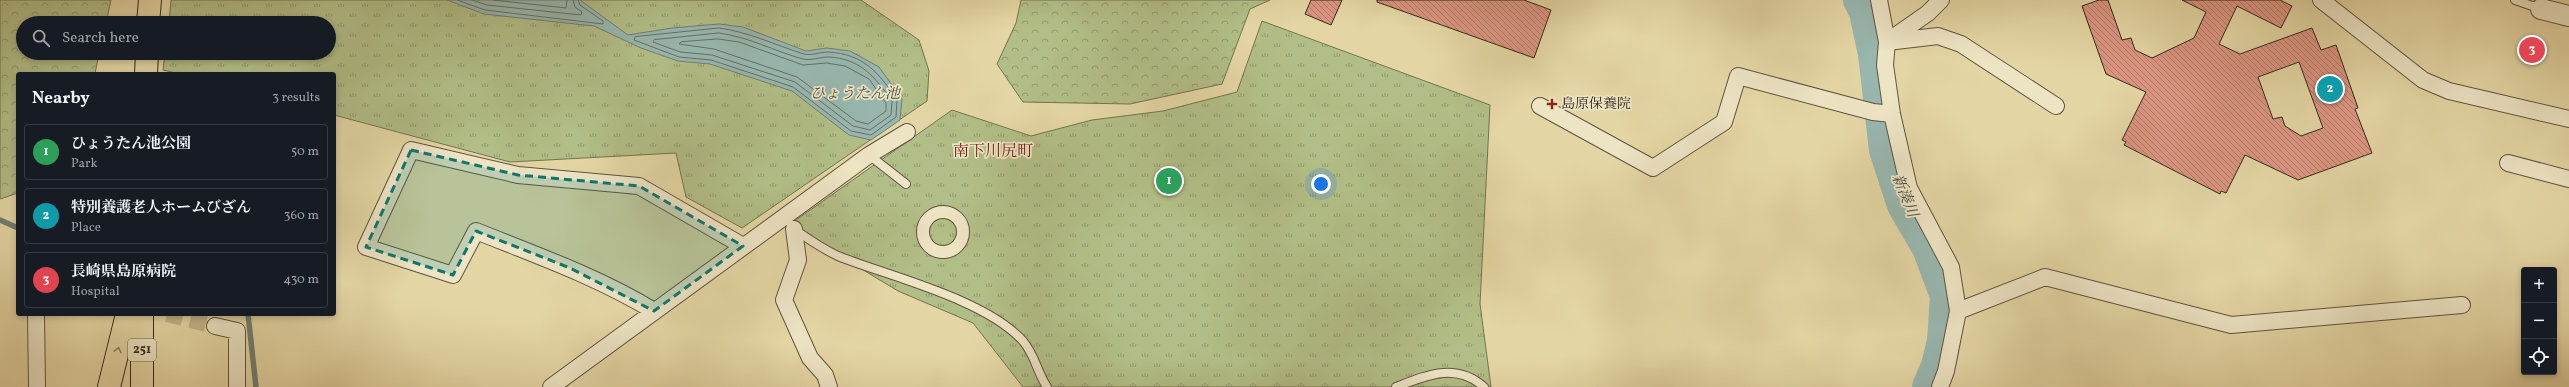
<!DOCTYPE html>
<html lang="en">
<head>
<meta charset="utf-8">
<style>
  :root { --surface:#171b24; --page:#20242c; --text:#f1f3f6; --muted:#9ea1a6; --line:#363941; --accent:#c59692 }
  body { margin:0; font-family:Vollkorn,"Noto Serif JP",serif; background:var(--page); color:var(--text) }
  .controls { position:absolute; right:12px; bottom:12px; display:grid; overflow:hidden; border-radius:4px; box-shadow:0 2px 6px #0003 }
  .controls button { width:36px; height:36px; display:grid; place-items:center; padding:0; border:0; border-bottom:1px solid var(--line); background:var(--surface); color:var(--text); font:20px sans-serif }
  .you { position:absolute; left:1321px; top:184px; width:14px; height:14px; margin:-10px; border:3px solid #fff; border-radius:50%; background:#1a73e8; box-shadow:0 0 0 6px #1a73e833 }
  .badge { display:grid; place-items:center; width:26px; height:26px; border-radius:50%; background:var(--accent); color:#fff; font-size:13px; font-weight:700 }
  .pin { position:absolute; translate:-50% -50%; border:2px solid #fff; box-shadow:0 1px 4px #0006 }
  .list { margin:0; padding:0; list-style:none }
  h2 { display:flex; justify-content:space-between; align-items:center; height:52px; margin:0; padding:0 16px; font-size:17px }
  h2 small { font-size:13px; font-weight:400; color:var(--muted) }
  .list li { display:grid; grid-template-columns:26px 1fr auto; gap:12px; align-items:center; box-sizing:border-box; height:56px; margin:0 8px 8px; padding:0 8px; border:1px solid var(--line); border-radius:4px }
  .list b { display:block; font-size:15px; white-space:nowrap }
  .list p { margin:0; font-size:13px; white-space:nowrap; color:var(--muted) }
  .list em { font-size:13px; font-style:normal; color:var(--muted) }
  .icon { flex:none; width:22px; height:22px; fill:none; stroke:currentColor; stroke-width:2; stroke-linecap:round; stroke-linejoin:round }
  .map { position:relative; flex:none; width:2569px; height:387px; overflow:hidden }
  .search { position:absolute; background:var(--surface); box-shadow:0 2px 6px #0003; left:16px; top:16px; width:320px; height:44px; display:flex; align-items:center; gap:10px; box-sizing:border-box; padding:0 14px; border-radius:22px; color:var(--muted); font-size:15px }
  .panel { position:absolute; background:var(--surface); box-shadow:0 2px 6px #0003; left:16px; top:72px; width:320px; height:244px; border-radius:4px }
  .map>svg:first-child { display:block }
</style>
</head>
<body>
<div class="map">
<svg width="2569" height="387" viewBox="0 0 2569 387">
  <defs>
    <pattern id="forest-crowns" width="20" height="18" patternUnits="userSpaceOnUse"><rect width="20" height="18" fill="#b2be87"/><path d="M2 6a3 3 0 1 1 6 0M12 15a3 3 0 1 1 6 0" fill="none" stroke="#919a6e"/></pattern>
    <pattern id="park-tufts" width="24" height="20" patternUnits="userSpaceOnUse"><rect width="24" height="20" fill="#b2be87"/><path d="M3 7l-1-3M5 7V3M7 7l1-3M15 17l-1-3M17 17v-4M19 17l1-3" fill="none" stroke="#919a6e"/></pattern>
    <pattern id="building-back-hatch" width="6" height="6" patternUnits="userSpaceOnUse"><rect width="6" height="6" fill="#dc9682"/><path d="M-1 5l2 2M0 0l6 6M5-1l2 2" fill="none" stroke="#b37a6a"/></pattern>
  </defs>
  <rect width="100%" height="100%" fill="#e4d6a4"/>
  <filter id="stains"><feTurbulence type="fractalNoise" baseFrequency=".005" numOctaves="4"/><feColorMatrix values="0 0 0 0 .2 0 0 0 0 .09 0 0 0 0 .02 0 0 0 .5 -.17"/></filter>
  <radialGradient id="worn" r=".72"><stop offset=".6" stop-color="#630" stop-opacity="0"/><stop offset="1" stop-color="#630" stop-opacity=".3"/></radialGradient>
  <path fill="url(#forest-crowns)" stroke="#727452" d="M0,0H111L106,23H23V53H99L95,74H18V193L0,199Z
    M1021,0H1270L1250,9L1222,84L1130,104L1023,102L997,64L1016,23Z"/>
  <path fill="url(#park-tufts)" stroke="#727452" d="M171,0H861L919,40L929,71L927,101L742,228L686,197L676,153L510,162L334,115V74H180L163,70L165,53H329V23H169Z
    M1262,21L1490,105L1480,304L1491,387H1023L973,323L898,291L789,225L952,110L1031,136L1092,120L1163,111L1237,92Z"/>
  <path fill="#98b7af" stroke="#707e74" d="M447,0H580L628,35L672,28L719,24L743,27L806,51L827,48L850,51L879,67L902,99L900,120L871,140L849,135L792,91L710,64L678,61L641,48L594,26L484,14Z"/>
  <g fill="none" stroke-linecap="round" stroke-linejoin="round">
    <path stroke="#667066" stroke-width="1" d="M457,0L485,10L603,24V21L580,5L578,0
      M472,0L487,5L581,15L582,12L575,7L573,0
      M493,0L566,8L567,0
      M719,28C749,32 775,45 804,54C811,56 820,52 828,52C864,54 879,73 897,100L896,117L871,135L851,131L793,87L711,60L679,57L634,40L635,37Z
      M719,33C749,37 774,51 803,59C811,61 820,57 828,57C860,58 875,77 892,101L891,115L870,130L853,126L795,82L712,55L680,52L653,42L654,40Z
      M718,39L739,42L803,65L827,63L845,66L869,79L886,103V111L868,124L856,121L797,77L714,49L679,44L681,42Z"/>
    <path stroke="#707e74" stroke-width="5.5" d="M0,220L18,228
      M248,314L256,387"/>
    <path stroke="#98b7af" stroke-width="34" d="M1860,0L1866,12L1875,54L1886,150L1904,205L1929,248L1947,296L1944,341L1938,366L1929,387"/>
  </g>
  <path fill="url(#building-back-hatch)" stroke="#33291c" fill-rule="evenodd" d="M1311,0H1342L1331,25L1305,14Z
    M1377,0H1524L1551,10L1534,58L1377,2Z
    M2099,0H2108L2122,40L2131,38L2135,50L2152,58L2194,38L2206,12L2182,0H2280L2292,6L2281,28L2237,6L2219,44L2240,54L2312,28L2321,50L2336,45L2358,108L2355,109L2372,153L2298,180L2245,155L2226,193L2221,191L2220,194L2124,145L2126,142L2122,140L2146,92L2106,74L2082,6ZM2299,62L2323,128L2301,136L2285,126L2282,117L2273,119L2258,77Z"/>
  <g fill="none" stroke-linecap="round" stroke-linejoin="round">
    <path stroke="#c1b389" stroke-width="16" stroke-dasharray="16 8" stroke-linecap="butt" d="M167,314L215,326"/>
    <g stroke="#5f543e" stroke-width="10">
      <path id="service" d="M2515,0L2541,9
        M869,155L906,184
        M794,229C808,239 823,249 838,256C891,277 985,299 1023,341C1035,355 1037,372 1047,387
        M1396,387C1427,375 1456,362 1484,387"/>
    </g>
    <g stroke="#5f543e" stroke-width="14">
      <path id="pedestrian" d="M923 232a20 20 0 1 1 40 0a20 20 0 1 1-40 0Z"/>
    </g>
    <g stroke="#5f543e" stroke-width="18">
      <path id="minor" d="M1879,0L1887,42L1885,65L1892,114L1909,188L1951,267L1958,311L1946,371L1940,387
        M2321,0L2423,80L2449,91L2569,119
        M1888,41L1928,13L1941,0
        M1887,42L1938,36L1961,44L2056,106
        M1540,106L1653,168L1724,122L1738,76L1873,112L1892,114
        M2508,163L2569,179
        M794,229L798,260L784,300L810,358L825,375L829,387
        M654,311C598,277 536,255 476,231L453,275L366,247L411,150L518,175L639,186L743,246
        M1958,311L2045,277L2231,325L2462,305
        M36,314L37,387
        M215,326L237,331V387
        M551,387L869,155L907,132"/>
    </g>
    <g stroke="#5f543e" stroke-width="22">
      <path id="tertiary" d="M2541,9L2569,16"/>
    </g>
    <g stroke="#33291c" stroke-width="24">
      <path id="motorway" d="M148,23L150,0
        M146,74L147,53
        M109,387L127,314
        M142,387V314"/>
    </g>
    <use href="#service" stroke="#ede4c4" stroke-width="8"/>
    <use href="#pedestrian" stroke="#ede4c4" stroke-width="12"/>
    <use href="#minor" stroke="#ede4c4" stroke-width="16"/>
    <use href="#tertiary" stroke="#ede4c4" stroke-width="20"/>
    <use href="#motorway" stroke="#e4d6a4" stroke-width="22"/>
  </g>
  <defs><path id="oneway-chevron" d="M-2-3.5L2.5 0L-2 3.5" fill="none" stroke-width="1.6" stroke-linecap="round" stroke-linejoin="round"/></defs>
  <use stroke="#8c8060" href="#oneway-chevron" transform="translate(118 350) rotate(-76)"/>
  <path fill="#0f766e" fill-opacity="0.2" stroke="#0f766e" stroke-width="3" stroke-dasharray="8 5" stroke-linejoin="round" d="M411,150L518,175L639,186L743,246L654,311L570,268L476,231L453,275L366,247Z"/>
  <path fill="#8f2418" stroke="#ede4c4" stroke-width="1.5" d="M1550 98h4v4h4v4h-4v4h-4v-4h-4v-4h4z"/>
  <g text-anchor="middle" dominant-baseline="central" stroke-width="3.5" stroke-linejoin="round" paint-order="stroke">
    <rect fill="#ede4c4" stroke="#6b614e" stroke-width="1" x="128" y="339" width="28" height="22" rx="3"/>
    <g font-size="13" font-weight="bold" fill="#33291c">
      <text x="142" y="350">251</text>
    </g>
    <g font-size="14" fill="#33291c" stroke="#ede4c4" text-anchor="start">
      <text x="1561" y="104">島原保養院</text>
    </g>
    <g font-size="15" font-style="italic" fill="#4c4c41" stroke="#ede4c4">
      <text x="855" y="94">ひょうたん池</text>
      <text transform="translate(1904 196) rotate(68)">新湊川</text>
    </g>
    <g font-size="16" fill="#7a1f14" stroke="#ede4c4">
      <text x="993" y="152">南下川尻町</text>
    </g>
  </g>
  <rect width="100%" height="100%" filter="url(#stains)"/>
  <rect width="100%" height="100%" fill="url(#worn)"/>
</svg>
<div class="controls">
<button>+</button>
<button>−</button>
<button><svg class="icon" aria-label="locate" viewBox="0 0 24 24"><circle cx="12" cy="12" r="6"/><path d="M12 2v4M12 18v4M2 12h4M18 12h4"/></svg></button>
</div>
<div class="you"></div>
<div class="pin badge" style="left:1169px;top:181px;background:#2e9e5b">1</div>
<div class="pin badge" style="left:2330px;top:89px;background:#0f9aa8">2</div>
<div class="pin badge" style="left:2532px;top:50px;background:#e0444e">3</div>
<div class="search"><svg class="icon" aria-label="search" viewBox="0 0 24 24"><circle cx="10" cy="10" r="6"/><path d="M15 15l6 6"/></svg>Search here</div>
<section class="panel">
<h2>Nearby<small>3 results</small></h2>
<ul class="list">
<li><span class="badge" style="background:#2e9e5b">1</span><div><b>ひょうたん池公園</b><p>Park</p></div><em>50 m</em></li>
<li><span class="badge" style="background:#0f9aa8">2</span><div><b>特別養護老人ホームびざん</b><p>Place</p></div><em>360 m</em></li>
<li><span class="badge" style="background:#e0444e">3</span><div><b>長崎県島原病院</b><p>Hospital</p></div><em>430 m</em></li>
</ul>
</section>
</div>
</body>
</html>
